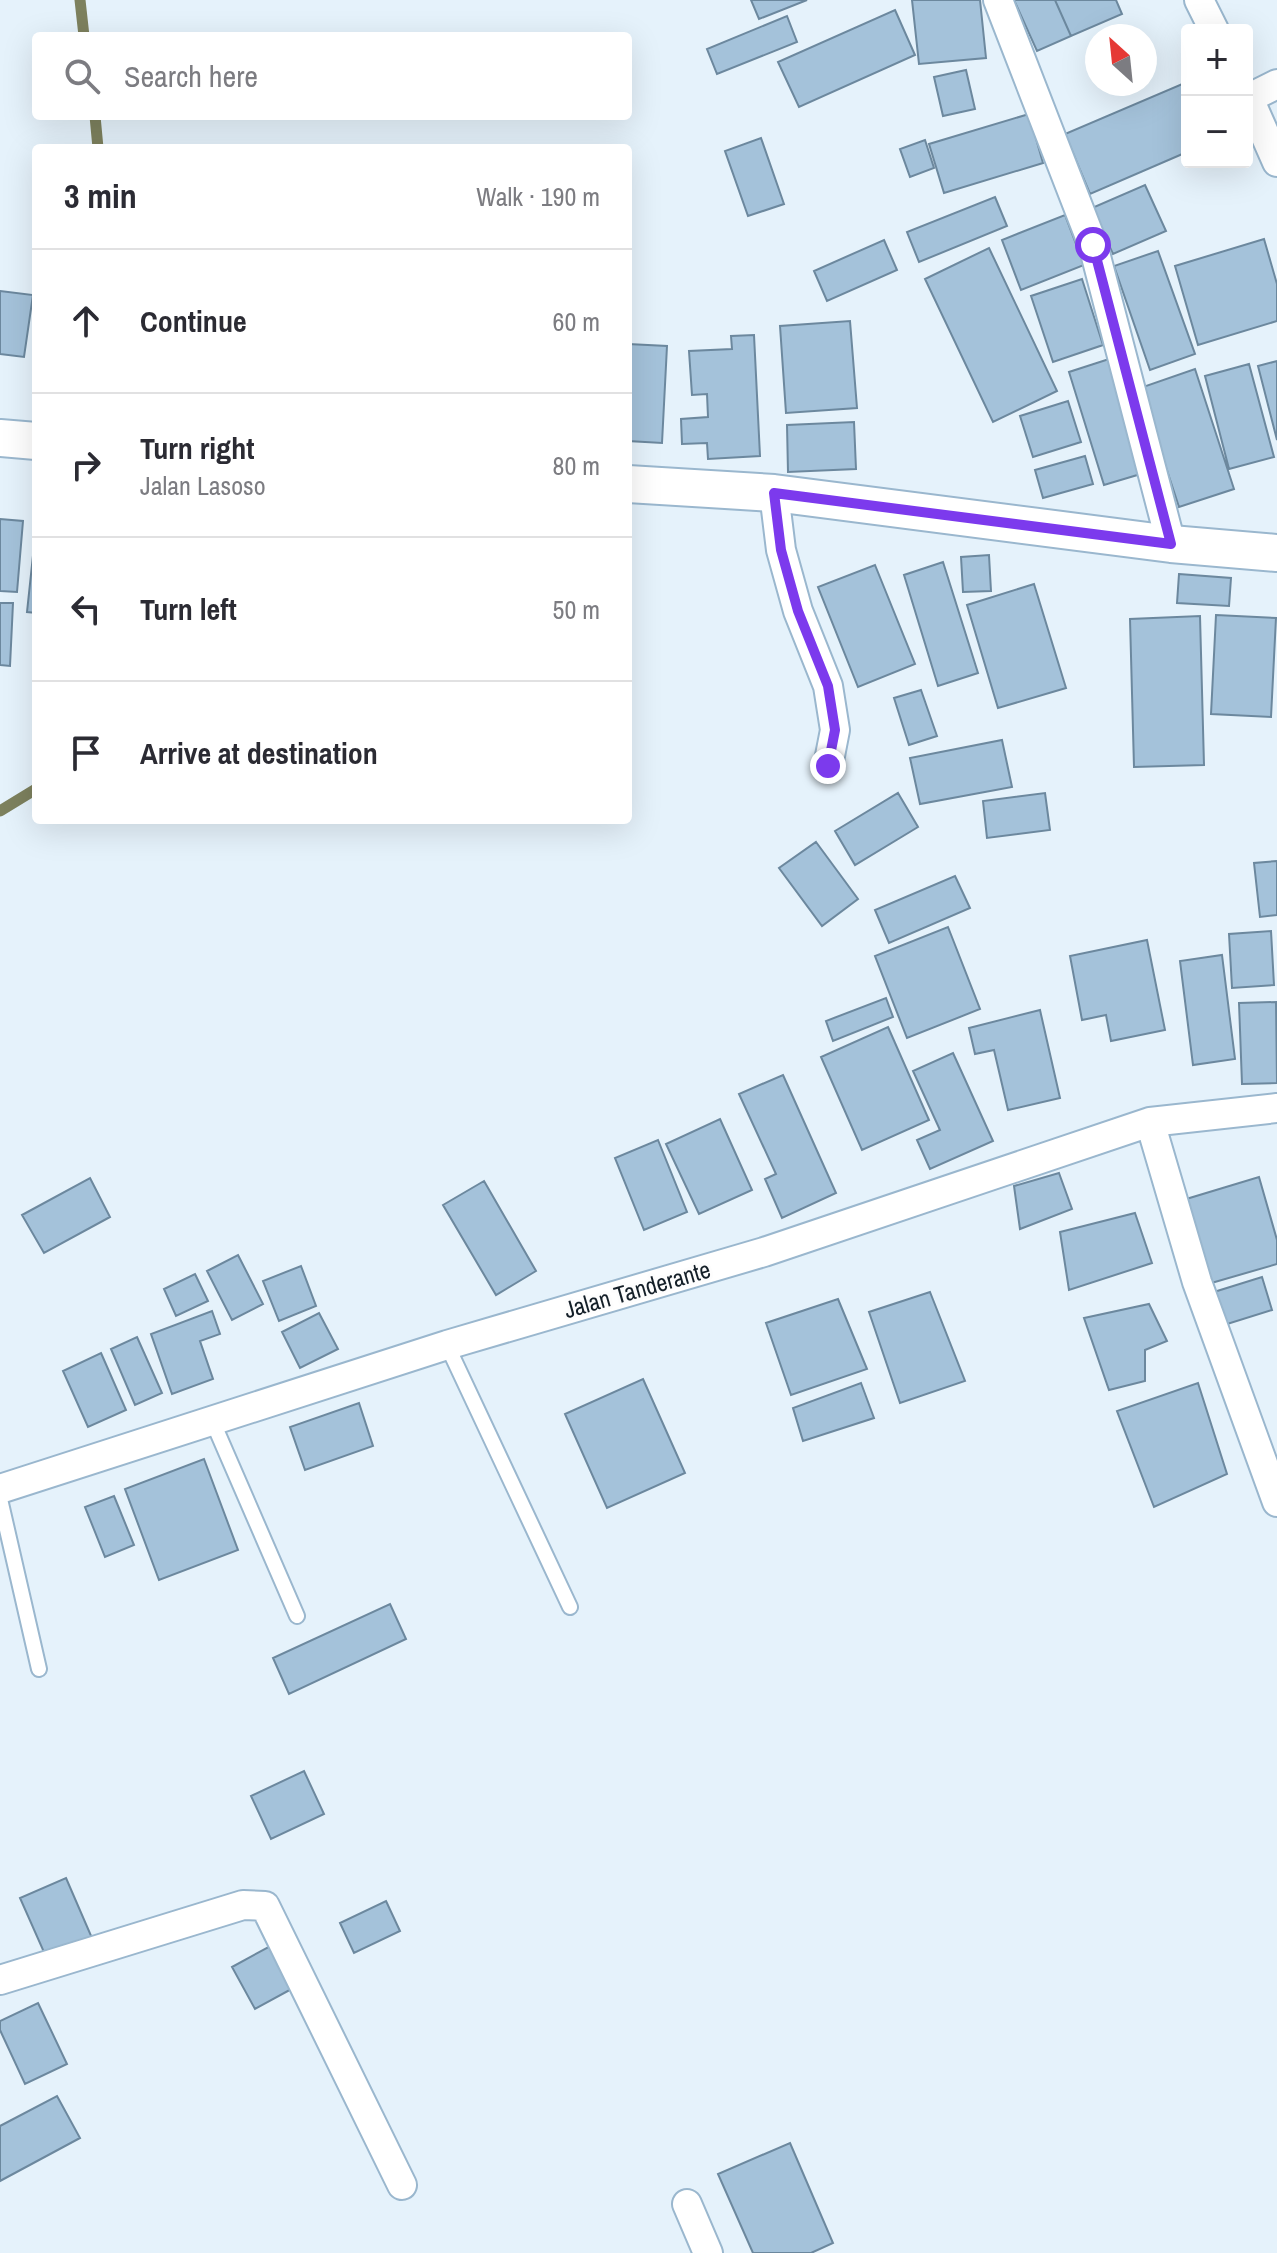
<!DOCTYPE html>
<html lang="en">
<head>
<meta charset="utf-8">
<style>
  :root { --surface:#fff; --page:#f7f7f7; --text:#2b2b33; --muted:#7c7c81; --line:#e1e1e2 }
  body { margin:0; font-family:"Archivo Narrow",sans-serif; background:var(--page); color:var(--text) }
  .controls { position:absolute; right:24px; top:24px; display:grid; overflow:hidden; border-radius:8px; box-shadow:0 8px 32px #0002 }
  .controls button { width:72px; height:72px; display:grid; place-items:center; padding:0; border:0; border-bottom:2px solid var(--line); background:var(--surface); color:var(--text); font:40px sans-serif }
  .compass { position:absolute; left:1085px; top:24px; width:72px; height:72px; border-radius:50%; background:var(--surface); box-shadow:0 8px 32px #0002; rotate:333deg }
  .stop { position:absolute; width:24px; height:24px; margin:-18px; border:6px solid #7c3aed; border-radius:50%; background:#fff }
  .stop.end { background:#7c3aed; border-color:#fff; box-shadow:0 2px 8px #0008 }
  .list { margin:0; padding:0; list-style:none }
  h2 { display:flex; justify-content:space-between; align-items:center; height:104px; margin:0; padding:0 32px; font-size:34px }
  h2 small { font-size:26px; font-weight:400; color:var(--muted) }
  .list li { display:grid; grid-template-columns:52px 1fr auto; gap:24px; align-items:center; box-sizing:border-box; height:144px; padding:0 32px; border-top:2px solid var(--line) }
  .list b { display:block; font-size:30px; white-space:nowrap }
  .list p { margin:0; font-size:26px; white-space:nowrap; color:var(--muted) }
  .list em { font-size:26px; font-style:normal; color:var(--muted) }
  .icon { flex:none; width:44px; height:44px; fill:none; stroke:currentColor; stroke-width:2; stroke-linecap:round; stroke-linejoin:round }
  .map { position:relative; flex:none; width:1277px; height:2253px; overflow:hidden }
  .search { position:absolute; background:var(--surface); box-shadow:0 8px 32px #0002; left:32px; top:32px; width:600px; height:88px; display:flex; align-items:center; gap:20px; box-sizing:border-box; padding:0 28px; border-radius:8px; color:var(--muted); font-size:30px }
  .panel { position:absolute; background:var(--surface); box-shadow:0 8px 32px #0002; left:32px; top:144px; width:600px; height:680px; border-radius:8px }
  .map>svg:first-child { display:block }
</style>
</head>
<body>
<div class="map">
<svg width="1277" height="2253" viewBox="0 0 1277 2253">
  <rect width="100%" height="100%" fill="#e5f2fb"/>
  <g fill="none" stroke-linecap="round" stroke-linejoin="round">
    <path stroke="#7d815e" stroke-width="11" d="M80,0L84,36
      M95,116L98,148
      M0,811L36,789"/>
  </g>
  <path fill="#a4c2da" stroke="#6c889e" stroke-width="2" d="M751,0H807L759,19Z
    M912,0H980L986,58L919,64Z
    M1014,0H1055L1071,36L1037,51Z
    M1055,0H1116L1122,14L1071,36Z
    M895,10L915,55L799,107L778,62Z
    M787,16L797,42L717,74L707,49Z
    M966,70L975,109L943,116L934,77Z
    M1187,82V152L1090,194L1065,134Z
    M1029,114L1043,163L944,193L929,144Z
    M761,138L784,204L748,216L725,151Z
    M925,140L934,168L910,177L900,149Z
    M1145,185L1166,231L1113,254L1092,208Z
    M995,197L1007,226L919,262L907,232Z
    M1065,215L1084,265L1021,290L1002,240Z
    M1264,239L1277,284V321L1198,345L1175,266Z
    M884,240L897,270L827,301L814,271Z
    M989,248L1057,391L993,422L925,279Z
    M1158,251L1195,354L1150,370L1114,266Z
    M1082,279L1103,345L1053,362L1031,296Z
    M0,291L33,295L24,357L0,354Z
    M850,321L857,408L786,413L780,326Z
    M754,335L760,456L708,459L707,443L682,444L681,419L708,417L707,394L692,395L689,351L732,349L731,336Z
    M628,344L667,346L662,443L628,441Z
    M1109,359L1144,473L1104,485L1069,372Z
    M1277,361V440L1258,366Z
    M1249,364L1274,457L1229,469L1205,376Z
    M1195,369L1234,489L1179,507L1140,388Z
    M1068,401L1081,442L1033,457L1020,416Z
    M854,422L856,469L788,472L787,425Z
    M1085,456L1093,484L1043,498L1035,470Z
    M0,519L23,521L17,592L0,591Z
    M36,527V613L27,612Z
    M989,555L991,591L963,592L961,557Z
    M943,562L978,673L938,686L904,575Z
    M875,565L915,664L858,687L818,587Z
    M1179,574L1231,578L1229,606L1177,603Z
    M1034,584L1066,688L998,708L967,605Z
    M0,603H13L10,666L0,665Z
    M1216,615L1276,618L1271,717L1211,714Z
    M1200,616L1204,765L1134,767L1130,619Z
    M921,690L937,736L909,745L894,698Z
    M1002,740L1012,787L920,804L910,758Z
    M898,793L918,827L855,865L835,831Z
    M1045,793L1050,830L987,838L983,801Z
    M816,842L858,899L822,926L779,868Z
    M1277,861V915L1260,917L1254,863Z
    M955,876L970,908L889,943L875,910Z
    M948,927L980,1009L907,1038L875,956Z
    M1271,931L1274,985L1232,988L1229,934Z
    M1147,940L1165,1030L1111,1041L1106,1015L1082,1020L1070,956Z
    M1222,955L1235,1059L1193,1065L1180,961Z
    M886,998L893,1017L833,1041L826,1021Z
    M1276,1002L1277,1083L1242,1084L1239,1003Z
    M1040,1010L1060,1098L1008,1110L994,1050L975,1054L969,1028Z
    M888,1027L929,1120L862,1150L821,1057Z
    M953,1053L993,1141L930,1169L917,1140L940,1130L913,1071Z
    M783,1075L836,1193L782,1218L765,1179L776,1174L739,1094Z
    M720,1119L752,1190L699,1214L666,1144Z
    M658,1140L687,1212L644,1230L615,1158Z
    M1059,1173L1072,1209L1020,1229L1014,1186Z
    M1259,1177L1277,1240V1264L1208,1284L1183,1200Z
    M90,1178L110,1217L44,1253L22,1215Z
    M484,1181L536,1271L496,1295L443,1205Z
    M1135,1213L1152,1263L1069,1290L1060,1232Z
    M238,1255L263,1304L232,1320L207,1271Z
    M301,1266L316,1306L279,1321L263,1281Z
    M195,1274L208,1301L176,1316L164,1289Z
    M1262,1277L1272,1310L1224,1325L1214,1292Z
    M930,1292L965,1381L900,1403L869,1312Z
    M838,1299L867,1369L791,1395L766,1323Z
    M1149,1304L1167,1341L1145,1350V1381L1109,1390L1084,1318Z
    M212,1311L220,1334L200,1341L213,1379L172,1394L151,1334Z
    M319,1313L338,1349L300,1368L282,1332Z
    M137,1337L162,1393L135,1405L111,1349Z
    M101,1353L126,1410L88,1427L63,1371Z
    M643,1379L685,1473L607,1508L565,1414Z
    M861,1383L874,1418L803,1441L793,1408Z
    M1198,1383L1227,1474L1154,1507L1117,1411Z
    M359,1403L373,1446L305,1470L290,1427Z
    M204,1459L238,1550L159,1580L125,1489Z
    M114,1496L134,1545L105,1557L85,1507Z
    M390,1604L406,1639L289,1694L273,1658Z
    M304,1771L324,1814L271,1839L251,1796Z
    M66,1878L92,1938L47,1959L20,1898Z
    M386,1901L400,1931L354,1953L340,1923Z
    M274,1944L297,1986L255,2009L232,1967Z
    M38,2003L67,2064L25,2084L0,2030V2021Z
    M57,2096L80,2138L0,2181V2126Z
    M790,2143L833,2243L811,2253H753L718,2174Z"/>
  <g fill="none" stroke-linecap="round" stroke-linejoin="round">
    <g stroke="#9ab7ce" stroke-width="18">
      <path id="service" d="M447,1345L570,1607
        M212,1420L297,1616
        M0,1499L39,1669"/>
    </g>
    <g stroke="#9ab7ce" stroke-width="32">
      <path id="minor" d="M998,0L1093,245L1171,544
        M1199,0L1214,30
        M1247,94L1277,162
        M1249,98L1277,84
        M774,493L781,550L798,611L828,686L835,730L828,766
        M1150,1122L1197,1282L1277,1502
        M0,1489L447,1345L764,1252L1150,1122L1277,1108
        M0,1980L243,1905L265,1906L402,2185
        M687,2204L708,2253"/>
    </g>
    <g stroke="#9ab7ce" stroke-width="40">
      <path id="tertiary" d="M0,438L36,441
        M628,484L774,493L1171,544L1277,553"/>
    </g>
    <use href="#service" stroke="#fff" stroke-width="14"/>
    <use href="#minor" stroke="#fff" stroke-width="28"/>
    <use href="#tertiary" stroke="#fff" stroke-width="36"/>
  </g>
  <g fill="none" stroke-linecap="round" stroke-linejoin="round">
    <path stroke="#7c3aed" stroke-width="10" d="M828,766L835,730L828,686L798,611L781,550L774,493L1171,544L1093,245"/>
  </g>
  <g text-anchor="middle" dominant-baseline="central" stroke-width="6" stroke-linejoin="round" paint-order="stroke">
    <g font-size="24" fill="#141f28" stroke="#fdfdfd">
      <text transform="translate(637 1289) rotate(-16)">Jalan Tanderante</text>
    </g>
  </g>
</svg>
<div class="controls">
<button>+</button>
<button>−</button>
</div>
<svg class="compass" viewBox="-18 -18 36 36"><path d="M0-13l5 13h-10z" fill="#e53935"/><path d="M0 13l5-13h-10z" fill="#7c7c81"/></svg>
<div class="stop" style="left:1093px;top:245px"></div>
<div class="stop end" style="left:828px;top:766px"></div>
<div class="search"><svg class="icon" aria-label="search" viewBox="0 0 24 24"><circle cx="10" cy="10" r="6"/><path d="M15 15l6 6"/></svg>Search here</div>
<section class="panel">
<h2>3 min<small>Walk · 190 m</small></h2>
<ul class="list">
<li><svg class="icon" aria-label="ahead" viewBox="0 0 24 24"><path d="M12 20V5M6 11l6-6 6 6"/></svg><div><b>Continue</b></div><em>60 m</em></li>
<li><svg class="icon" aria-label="right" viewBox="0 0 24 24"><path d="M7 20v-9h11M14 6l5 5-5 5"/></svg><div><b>Turn right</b><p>Jalan Lasoso</p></div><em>80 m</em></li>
<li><svg class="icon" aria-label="left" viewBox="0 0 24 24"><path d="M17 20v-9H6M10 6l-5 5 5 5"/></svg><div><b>Turn left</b></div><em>50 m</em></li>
<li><svg class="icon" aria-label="arrive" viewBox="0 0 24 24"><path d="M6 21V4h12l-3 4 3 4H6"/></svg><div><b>Arrive at destination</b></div></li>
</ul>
</section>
</div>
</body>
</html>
